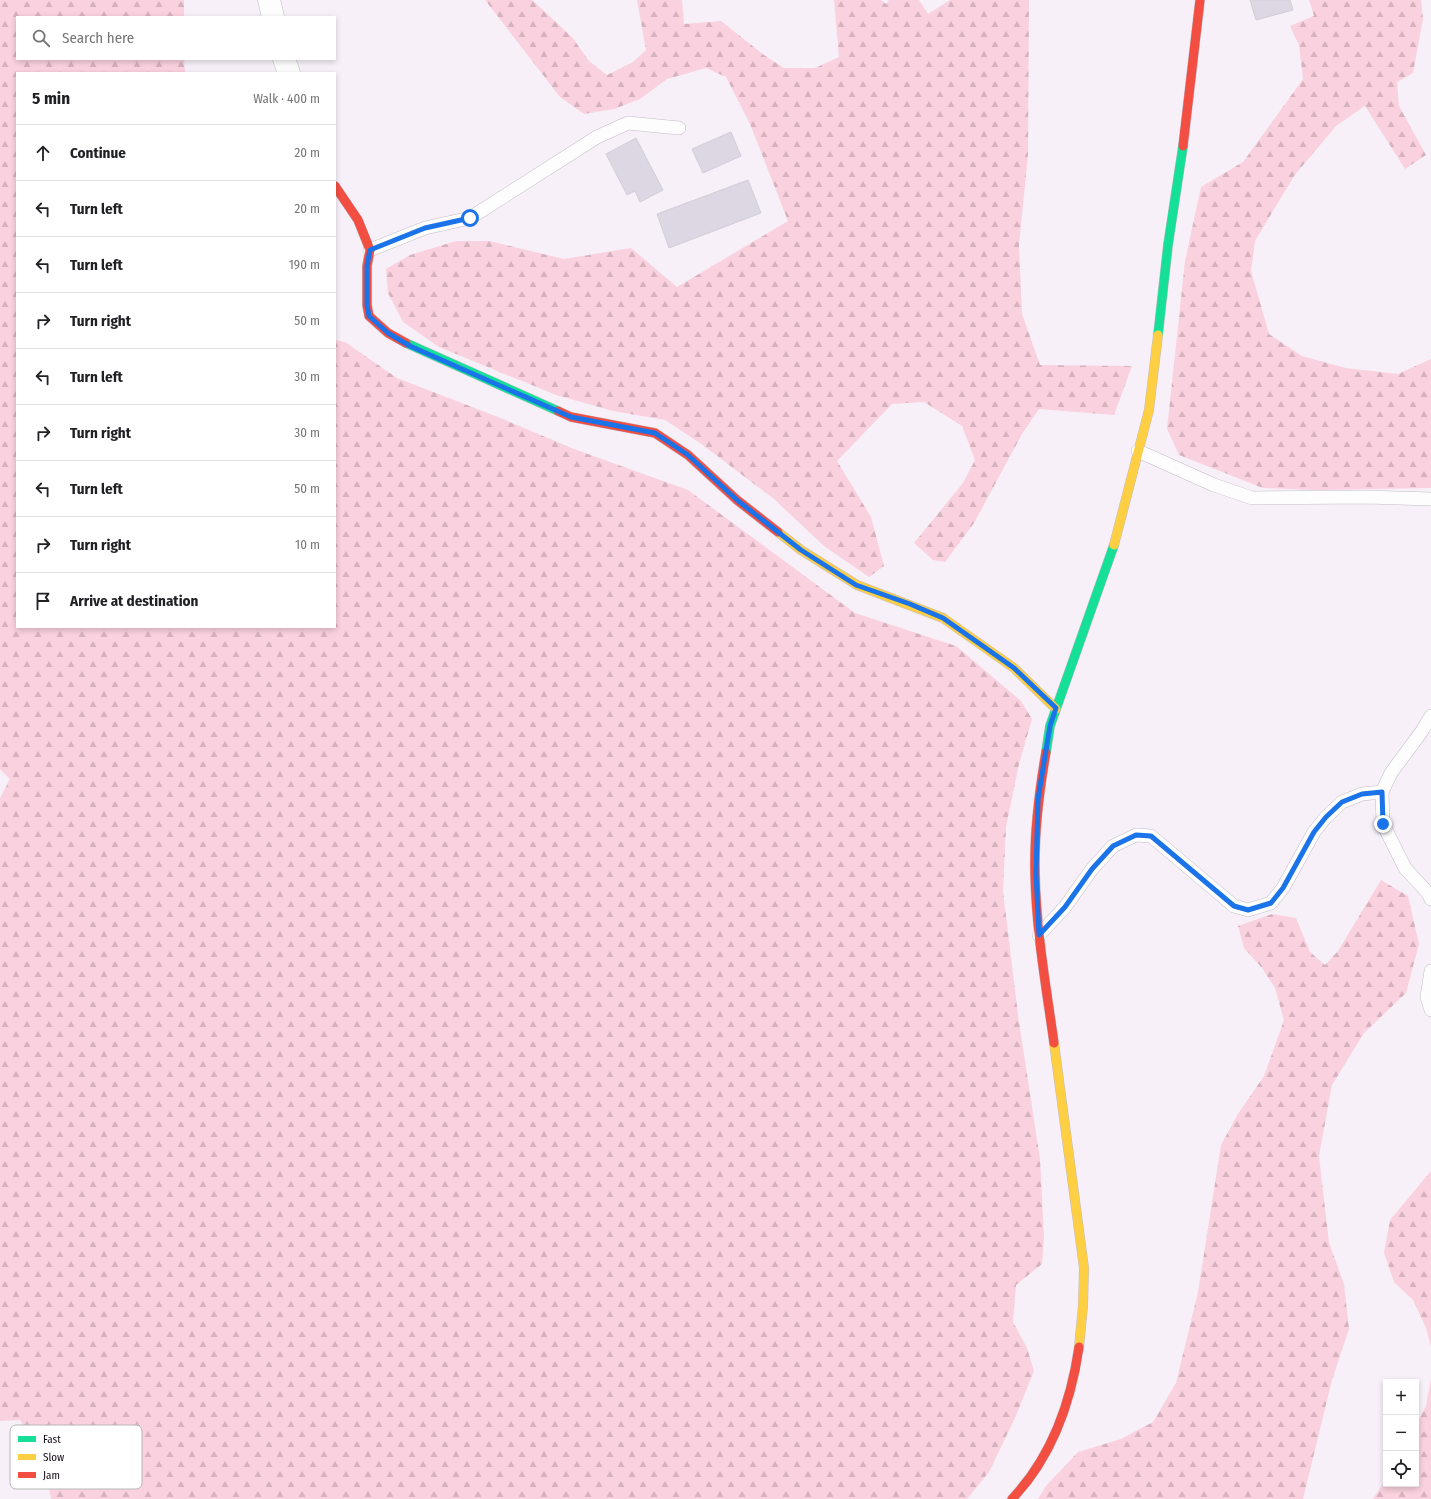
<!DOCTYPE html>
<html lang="en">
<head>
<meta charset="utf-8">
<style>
  :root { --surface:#fff; --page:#f2f2f2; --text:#202124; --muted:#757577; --line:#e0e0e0 }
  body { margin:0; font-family:"Fira Sans Condensed",sans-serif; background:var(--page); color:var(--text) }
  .controls { position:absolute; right:12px; bottom:12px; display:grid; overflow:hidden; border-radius:0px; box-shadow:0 2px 6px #0003 }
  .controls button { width:36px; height:36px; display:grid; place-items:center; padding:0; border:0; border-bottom:1px solid var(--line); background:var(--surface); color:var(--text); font:20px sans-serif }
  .stop { position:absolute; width:12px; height:12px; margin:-9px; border:3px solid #1a73e8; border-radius:50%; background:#fff }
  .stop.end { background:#1a73e8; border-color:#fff; box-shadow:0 1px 4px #0008 }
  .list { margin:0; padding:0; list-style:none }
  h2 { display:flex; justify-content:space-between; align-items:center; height:52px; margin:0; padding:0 16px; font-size:17px }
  h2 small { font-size:13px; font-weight:400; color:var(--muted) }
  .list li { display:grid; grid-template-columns:26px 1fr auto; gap:12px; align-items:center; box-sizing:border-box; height:56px; padding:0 16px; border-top:1px solid var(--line) }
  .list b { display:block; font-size:15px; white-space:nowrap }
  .list em { font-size:13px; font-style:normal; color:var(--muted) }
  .icon { flex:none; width:22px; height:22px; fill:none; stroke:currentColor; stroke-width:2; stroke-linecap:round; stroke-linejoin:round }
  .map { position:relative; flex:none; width:1431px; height:1499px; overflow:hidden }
  .search { position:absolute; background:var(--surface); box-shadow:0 2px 6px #0003; left:16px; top:16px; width:320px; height:44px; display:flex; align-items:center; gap:10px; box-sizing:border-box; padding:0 14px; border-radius:0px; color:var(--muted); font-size:15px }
  .panel { position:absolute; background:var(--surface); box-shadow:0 2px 6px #0003; left:16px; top:72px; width:320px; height:556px; border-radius:0px }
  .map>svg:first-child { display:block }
</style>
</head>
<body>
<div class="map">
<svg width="1431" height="1499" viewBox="0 0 1431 1499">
  <defs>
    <pattern id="forest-firs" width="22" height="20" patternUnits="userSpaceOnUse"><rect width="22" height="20" fill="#fad1de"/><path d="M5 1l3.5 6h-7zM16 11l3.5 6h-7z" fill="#d5b2be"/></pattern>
  </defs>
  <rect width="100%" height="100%" fill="#f7f0f9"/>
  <path fill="url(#forest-firs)" d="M0,0H184V17H17V59H184L185,73H17V627H335V340L345,342L397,378L498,417L574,449L688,490L855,613L956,646L1021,701L1032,719L1019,764L1006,827L1003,891L1018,1015L1040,1159L1044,1237L1042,1264L1016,1285L1013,1322L1027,1348L1034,1371L1015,1418L989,1472L967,1499H51L44,1461L20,1420L0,1421V798L10,779L0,769Z
    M485,0H532L572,37L589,61L607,75L633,62L646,50L637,0H682L684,24L721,21L764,55L784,68H815L839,57L834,0H881L886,4L889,0H919L928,14L950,0H1029L1028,155L1019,245L1022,314L1040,365L1132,366L1114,415L1039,409L1022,434L974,523L945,562L933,560L914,543L963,483L975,460L962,426L924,402L892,404L837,461L871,517L884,566L869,577L824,546L774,499L700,443L665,420L613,411L556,395L439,347L403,322L388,293L386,269L410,255L456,241H489L564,259L631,248L677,287L788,221L750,124L726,77L706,68L667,79L640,99L614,109L584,114L560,97Z
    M1309,0H1421L1423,19L1413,73L1397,82L1399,106L1426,155L1405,169L1365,106L1336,126L1294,176L1255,241L1251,271L1269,334L1302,356L1346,368L1398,374L1431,359V488L1317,490L1263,488L1179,455L1167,429L1185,261L1201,187L1243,162L1303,79L1299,45L1290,26L1314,16Z
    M1381,880L1408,896L1419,944L1406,993L1364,1033L1332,1085L1319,1156L1329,1243L1344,1284L1349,1329L1332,1380L1303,1499H1038L1046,1486L1078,1452L1121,1439L1153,1422L1176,1383L1198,1292L1221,1145L1238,1114L1264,1076L1284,1020L1275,988L1262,968L1244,948L1238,926L1272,914L1296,918L1310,952L1325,965L1338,951Z
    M1431,1171V1347L1426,1328L1413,1300L1394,1282L1384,1253L1390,1220Z
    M1431,1378V1499H1373L1386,1479V1484H1416V1425L1426,1406Z"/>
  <path fill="#dcd7e3" stroke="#d2cdd7" d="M1250,0H1290L1293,10L1256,20Z
    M731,132L741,156L703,173L692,149Z
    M636,138L663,190L640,202L635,191L627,195L606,154Z
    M748,180L761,213L669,248L657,214Z"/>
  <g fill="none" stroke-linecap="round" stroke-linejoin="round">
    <g stroke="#c3bcc6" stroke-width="14">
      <path id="lane" d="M370,250L425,228L470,218L597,137L628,123L679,128
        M1138,451L1214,485L1252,498L1366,497L1431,499
        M1431,716L1422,731L1391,773L1382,792L1383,824L1405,868L1428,893L1431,899
        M1039,935L1065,907L1092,869L1113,846L1136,835L1151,836L1234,906L1248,910L1271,903L1283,888L1314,832L1326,817L1342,802L1362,794L1382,792
        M1431,971L1427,997L1431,1010"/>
    </g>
    <g stroke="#c3bcc6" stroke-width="23">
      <path id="street" d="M269,0L273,17
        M284,59L289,73"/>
    </g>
    <g stroke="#c3bcc6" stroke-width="10">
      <path id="fast" d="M1158,335L1168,245L1183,146
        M406,343L558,411
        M1046,752L1050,726L1114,545"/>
    </g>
    <g stroke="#c3bcc6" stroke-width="10">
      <path id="slow" d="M778,532L801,550L857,585L943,618L1014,668L1056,709
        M1114,545L1149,410L1158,335
        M1054,1043L1084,1268L1083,1306L1079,1347"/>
    </g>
    <g stroke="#c3bcc6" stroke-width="10">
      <path id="jam" d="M1183,146L1200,0
        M335,186L358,220L370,250L367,266V305L369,316L388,333L406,343
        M558,411L571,417L655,433L688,455L737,500L778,532
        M1046,752C1039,792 1034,833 1035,873C1036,930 1046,986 1054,1043
        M1012,1499C1051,1458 1071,1402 1079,1347"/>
    </g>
    <use href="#lane" stroke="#fefdfe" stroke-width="13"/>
    <use href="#street" stroke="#fefdfe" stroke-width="22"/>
    <use href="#fast" stroke="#16e098" stroke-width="9"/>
    <use href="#slow" stroke="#ffcf43" stroke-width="9"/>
    <use href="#jam" stroke="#f24e42" stroke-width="9"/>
  </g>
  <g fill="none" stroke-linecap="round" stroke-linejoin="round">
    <path stroke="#1a73e8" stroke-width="5" d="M470,218L425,228L370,250L367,266V305L369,316L388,333L410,346L453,365L571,417L655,433L688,455L737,500L801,550L856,585L910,604L943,618L1014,668L1056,708L1050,726L1038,799L1036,873L1039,935L1065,907L1092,869L1113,846L1136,835L1151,836L1234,906L1248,910L1271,903L1283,888L1314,832L1326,817L1342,802L1362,794L1382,792L1383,824"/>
  </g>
  <rect x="10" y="1425" width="132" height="64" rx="6" fill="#fff" stroke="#b8b6b9" stroke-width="1"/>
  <rect x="18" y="1436" width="18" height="6" fill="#16e098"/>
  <rect x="18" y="1454" width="18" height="6" fill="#ffcf43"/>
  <rect x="18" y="1472" width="18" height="6" fill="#f24e42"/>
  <g font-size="11" fill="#130c15">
    <text x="43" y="1443">Fast</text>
    <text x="43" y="1461">Slow</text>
    <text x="43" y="1479">Jam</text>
  </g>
</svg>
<div class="controls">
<button>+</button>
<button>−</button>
<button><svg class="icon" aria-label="locate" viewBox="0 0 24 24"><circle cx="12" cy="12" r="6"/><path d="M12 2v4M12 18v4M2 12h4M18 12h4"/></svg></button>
</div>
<div class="stop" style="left:470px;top:218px"></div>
<div class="stop end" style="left:1383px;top:824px"></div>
<div class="search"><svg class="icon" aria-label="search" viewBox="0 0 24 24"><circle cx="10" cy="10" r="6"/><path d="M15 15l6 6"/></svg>Search here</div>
<section class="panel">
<h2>5 min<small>Walk · 400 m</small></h2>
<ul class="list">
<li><svg class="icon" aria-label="ahead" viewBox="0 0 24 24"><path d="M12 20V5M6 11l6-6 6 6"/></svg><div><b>Continue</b></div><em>20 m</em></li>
<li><svg class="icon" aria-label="left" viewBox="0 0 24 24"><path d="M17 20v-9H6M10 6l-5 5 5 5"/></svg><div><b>Turn left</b></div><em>20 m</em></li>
<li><svg class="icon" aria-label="left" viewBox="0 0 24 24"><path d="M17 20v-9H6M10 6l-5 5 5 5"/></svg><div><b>Turn left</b></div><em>190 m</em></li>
<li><svg class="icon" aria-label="right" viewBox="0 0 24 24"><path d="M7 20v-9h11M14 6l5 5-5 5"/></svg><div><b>Turn right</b></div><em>50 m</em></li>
<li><svg class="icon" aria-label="left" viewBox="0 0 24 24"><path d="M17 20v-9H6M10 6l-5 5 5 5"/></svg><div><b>Turn left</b></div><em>30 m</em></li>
<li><svg class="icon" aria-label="right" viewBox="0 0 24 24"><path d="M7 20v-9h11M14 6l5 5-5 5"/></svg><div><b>Turn right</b></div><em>30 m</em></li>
<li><svg class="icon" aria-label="left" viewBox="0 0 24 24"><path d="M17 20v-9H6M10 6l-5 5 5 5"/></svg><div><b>Turn left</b></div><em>50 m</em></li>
<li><svg class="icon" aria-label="right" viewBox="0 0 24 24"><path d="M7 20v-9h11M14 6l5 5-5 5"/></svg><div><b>Turn right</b></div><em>10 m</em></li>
<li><svg class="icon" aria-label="arrive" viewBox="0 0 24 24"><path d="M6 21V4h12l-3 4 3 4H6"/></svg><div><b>Arrive at destination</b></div></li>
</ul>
</section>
</div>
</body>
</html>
